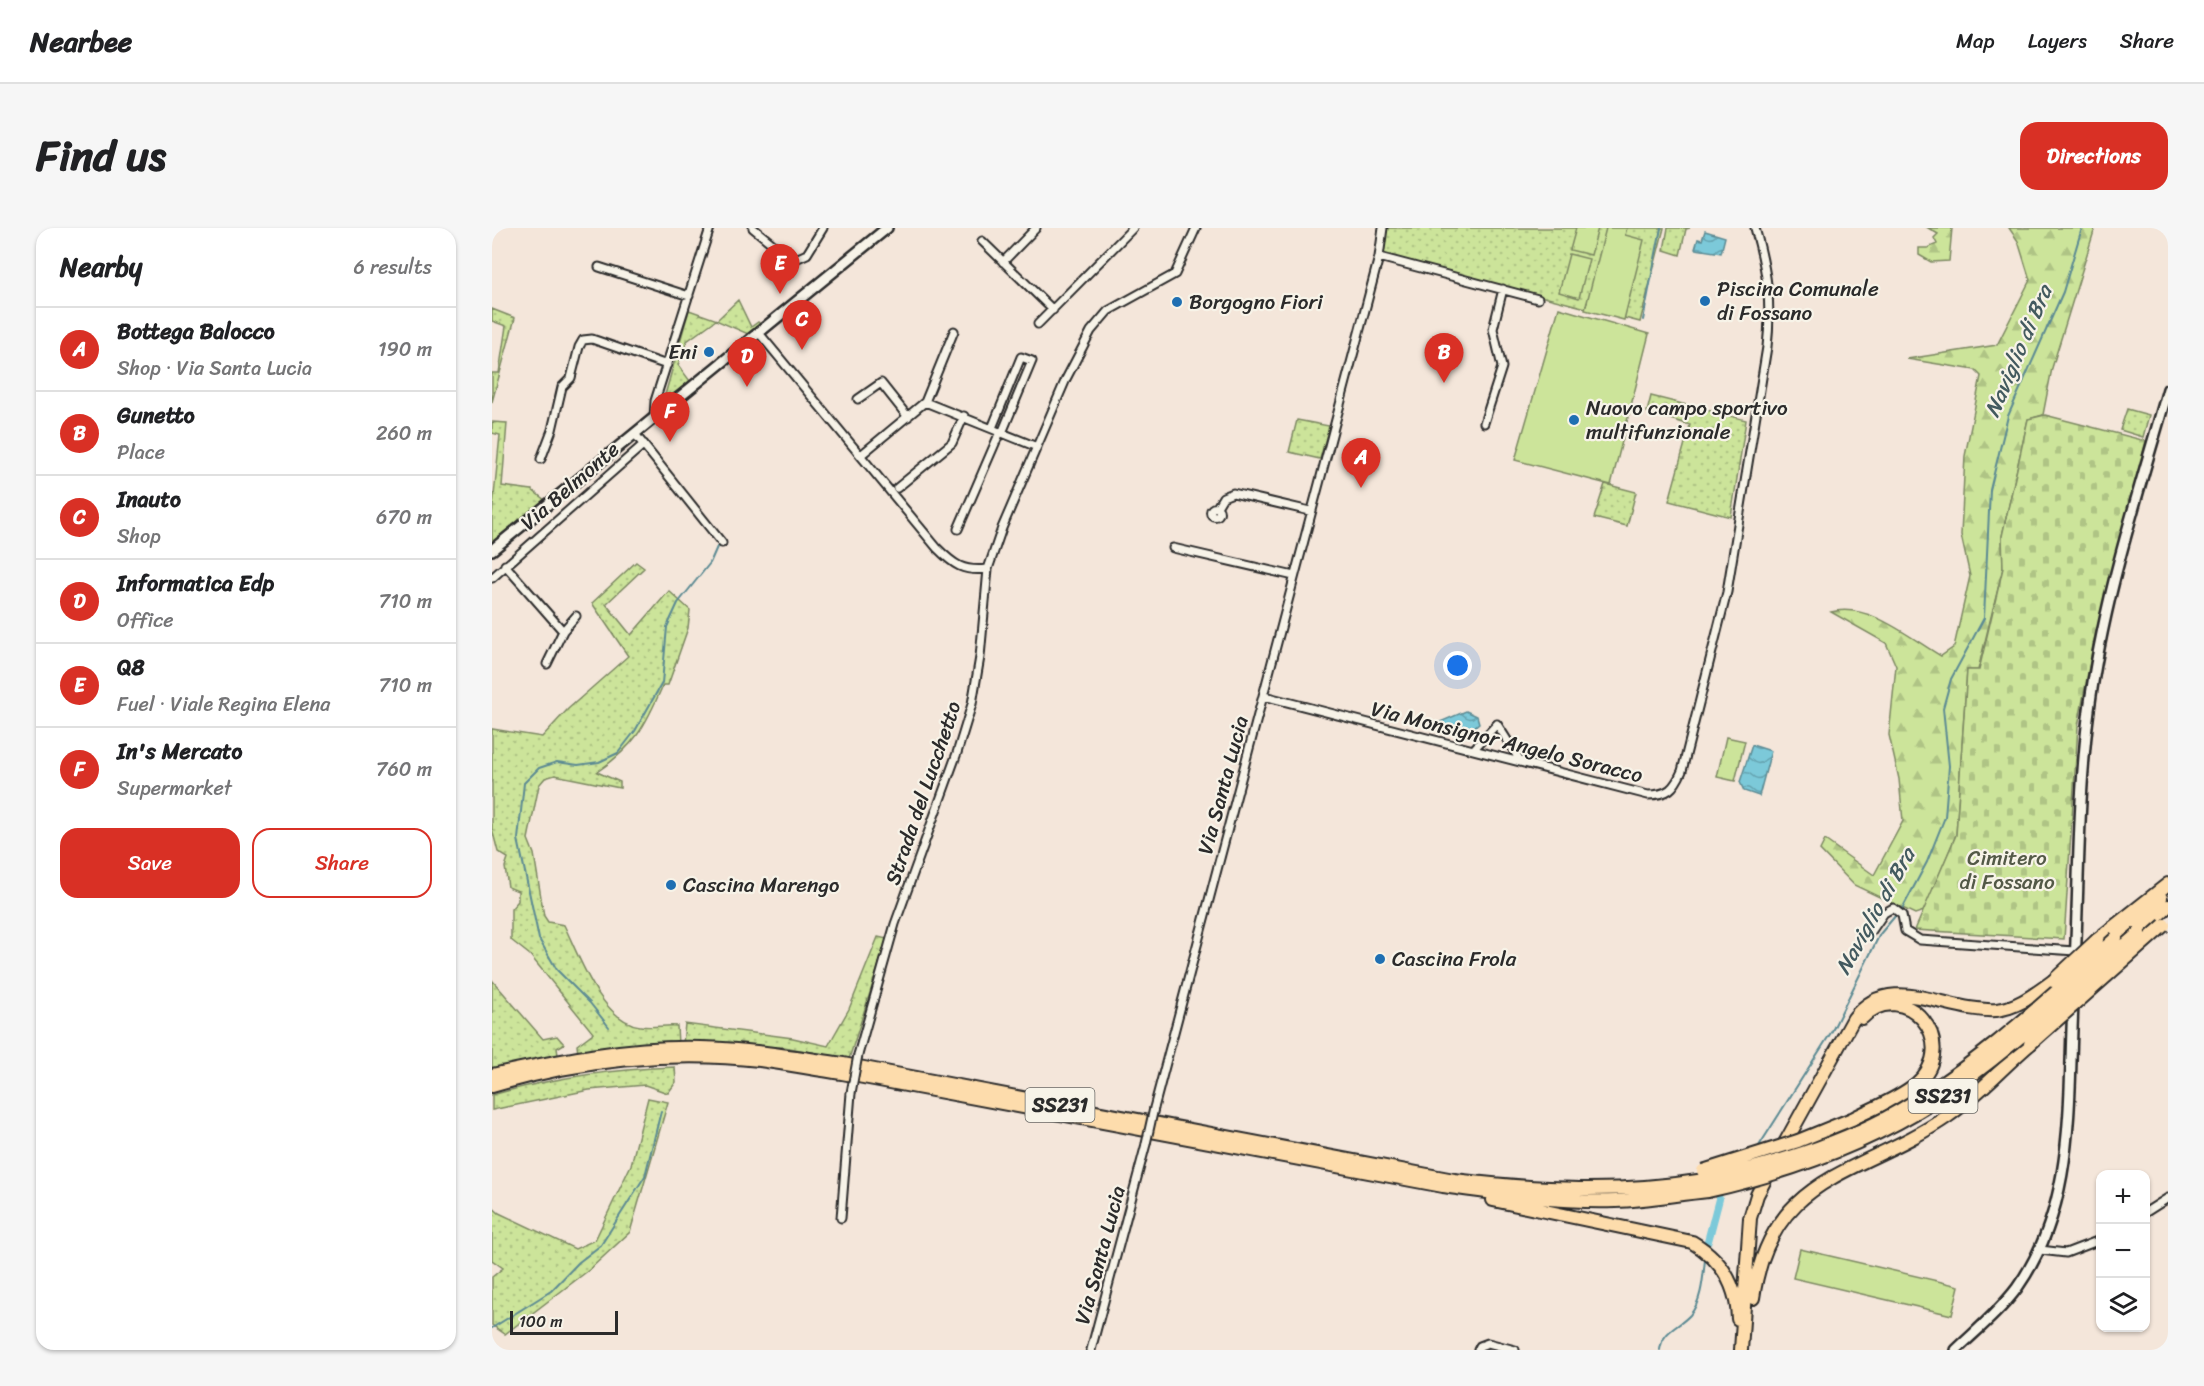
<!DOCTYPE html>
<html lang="en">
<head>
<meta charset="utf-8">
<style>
  :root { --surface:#fff; --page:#f6f6f6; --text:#202124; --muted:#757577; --line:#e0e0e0; --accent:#d93025 }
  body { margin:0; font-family:Sriracha,sans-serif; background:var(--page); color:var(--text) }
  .controls { position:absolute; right:18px; bottom:18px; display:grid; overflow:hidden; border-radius:12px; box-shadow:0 2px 4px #0004 }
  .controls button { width:54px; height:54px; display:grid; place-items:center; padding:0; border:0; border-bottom:2px solid var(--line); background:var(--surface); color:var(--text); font:30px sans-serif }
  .scale { position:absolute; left:18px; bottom:15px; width:108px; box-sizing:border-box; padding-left:6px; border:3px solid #2b2b2b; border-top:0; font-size:16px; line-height:21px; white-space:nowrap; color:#2b2b2b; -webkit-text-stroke:4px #f7f3e8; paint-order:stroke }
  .you { position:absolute; left:966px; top:438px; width:21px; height:21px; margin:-15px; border:4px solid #fff; border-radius:50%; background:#1a73e8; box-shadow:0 0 0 9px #1a73e833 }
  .badge { display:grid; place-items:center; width:39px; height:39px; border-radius:50%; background:var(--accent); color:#fff; font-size:20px; font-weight:700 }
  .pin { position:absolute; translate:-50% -50px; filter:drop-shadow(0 2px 3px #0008) }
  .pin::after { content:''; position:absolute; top:32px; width:21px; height:18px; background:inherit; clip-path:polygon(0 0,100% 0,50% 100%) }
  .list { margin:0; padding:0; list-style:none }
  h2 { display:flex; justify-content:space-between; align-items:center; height:78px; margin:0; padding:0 24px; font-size:26px }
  h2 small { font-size:20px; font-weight:400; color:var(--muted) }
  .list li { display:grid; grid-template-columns:39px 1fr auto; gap:18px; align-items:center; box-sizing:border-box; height:84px; padding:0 24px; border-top:2px solid var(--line) }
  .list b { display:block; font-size:22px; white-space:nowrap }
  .list p { margin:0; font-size:20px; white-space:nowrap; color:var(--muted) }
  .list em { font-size:20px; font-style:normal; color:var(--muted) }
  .actions { display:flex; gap:12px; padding:18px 24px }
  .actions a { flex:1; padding:14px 0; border:2px solid var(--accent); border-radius:18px; text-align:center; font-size:21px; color:var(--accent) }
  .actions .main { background:var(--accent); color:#fff }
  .icon { flex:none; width:33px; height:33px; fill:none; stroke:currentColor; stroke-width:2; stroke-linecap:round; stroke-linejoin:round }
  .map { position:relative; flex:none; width:1676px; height:1122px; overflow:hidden; border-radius:18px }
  header { display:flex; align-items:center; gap:36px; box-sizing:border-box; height:84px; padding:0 30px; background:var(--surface); border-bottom:2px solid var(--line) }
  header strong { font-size:28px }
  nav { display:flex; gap:33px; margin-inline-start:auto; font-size:21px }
  .intro { display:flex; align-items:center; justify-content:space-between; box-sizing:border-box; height:144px; padding:0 36px }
  h1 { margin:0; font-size:42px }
  .button { padding:15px 27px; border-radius:18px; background:var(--accent); color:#fff; font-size:21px; font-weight:700 }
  main { display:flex; gap:36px; padding:0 36px }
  aside { flex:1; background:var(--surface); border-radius:18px; box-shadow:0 2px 4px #0004 }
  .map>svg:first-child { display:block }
</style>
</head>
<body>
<header>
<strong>Nearbee</strong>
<nav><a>Map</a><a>Layers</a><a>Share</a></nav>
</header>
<div class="intro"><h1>Find us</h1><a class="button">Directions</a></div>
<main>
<aside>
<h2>Nearby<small>6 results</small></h2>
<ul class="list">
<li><span class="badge">A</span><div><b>Bottega Balocco</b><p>Shop · Via Santa Lucia</p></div><em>190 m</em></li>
<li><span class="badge">B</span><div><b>Gunetto</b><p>Place</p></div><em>260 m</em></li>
<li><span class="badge">C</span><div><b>Inauto</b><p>Shop</p></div><em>670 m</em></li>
<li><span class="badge">D</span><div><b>Informatica Edp</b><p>Office</p></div><em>710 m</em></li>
<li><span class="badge">E</span><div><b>Q8</b><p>Fuel · Viale Regina Elena</p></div><em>710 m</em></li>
<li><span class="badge">F</span><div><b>In's Mercato</b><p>Supermarket</p></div><em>760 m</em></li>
</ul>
<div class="actions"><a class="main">Save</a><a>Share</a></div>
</aside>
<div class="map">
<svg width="1676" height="1122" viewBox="0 0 1676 1122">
  <defs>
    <pattern id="green-dots" width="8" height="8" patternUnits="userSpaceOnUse" patternTransform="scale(1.5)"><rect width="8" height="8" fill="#cce49a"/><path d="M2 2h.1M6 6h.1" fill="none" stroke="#afc485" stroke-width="1.8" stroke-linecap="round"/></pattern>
    <pattern id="forest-firs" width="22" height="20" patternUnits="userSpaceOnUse" patternTransform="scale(1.5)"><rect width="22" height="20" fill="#cce49a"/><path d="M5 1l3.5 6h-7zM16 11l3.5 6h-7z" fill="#afc485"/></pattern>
    <pattern id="cemetery-stones" width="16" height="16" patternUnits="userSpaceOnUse" patternTransform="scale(1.5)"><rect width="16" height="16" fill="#cce49a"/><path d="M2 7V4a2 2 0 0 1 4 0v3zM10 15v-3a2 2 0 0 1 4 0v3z" fill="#afc485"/></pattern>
    <pattern id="water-waves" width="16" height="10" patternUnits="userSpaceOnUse" patternTransform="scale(1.5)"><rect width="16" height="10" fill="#7bc9d9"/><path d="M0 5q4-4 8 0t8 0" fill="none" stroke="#65a3b0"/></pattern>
  </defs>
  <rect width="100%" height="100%" fill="#f4e6da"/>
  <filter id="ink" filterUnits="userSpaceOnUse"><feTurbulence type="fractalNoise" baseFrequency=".0167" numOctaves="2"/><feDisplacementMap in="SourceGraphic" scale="12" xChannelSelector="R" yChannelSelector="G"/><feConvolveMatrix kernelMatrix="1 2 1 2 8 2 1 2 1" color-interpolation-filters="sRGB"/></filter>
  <g filter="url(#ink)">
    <path fill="url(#green-dots)" stroke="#7c8862" stroke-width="1.5" d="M895,0H1172L1148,94L891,27Z
      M1176,0H1198L1194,1L1188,27L1172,22Z
      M246,72L259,99L266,94L268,96L256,106L224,92L195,113L186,137L198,153L171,174L197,82L225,92Z
      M0,81L23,90L0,174V145H7L14,98L0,93Z
      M1159,168L1254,192L1239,289L1177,273L1198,197L1155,184Z
      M1635,181L1657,187L1651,209L1628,202Z
      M805,192L837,198L828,231L797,224Z
      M0,194L15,195L10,258L40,262L54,273L0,316V288L8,207L0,205Z
      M1113,256L1144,264L1135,298L1102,290Z
      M144,334L152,340L114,376L139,407L177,363L198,382L196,400L176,457H171C153,499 143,518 105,544L128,554V560L63,547L53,550L47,557L36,611L42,626L52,688L56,694L72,697C87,728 109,793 148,798C160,800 173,797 185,798L186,817L86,826L85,817L101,805L38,727L19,712V681L26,673V663L16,659L13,639L16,630L6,624L0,601V501L50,509L76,481L136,428L100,375Z
      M386,709L395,711L357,831L292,819L191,816L193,796L301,810L336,818L357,781Z
      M0,752L51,811L65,808L72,816L65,820L66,827L0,842Z
      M183,839L184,854L176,865L153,857L97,862L0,882V867C60,850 121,841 183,839Z
      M156,870L176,874L138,1004L97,1042L13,1106L0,1097V1049L11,1040L0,1032V979L7,985L83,1021L103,1012L139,937Z"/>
    <path fill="url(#forest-firs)" stroke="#7c8862" stroke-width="1.5" d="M1436,0H1460L1457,33L1439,34L1427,27V20H1436L1445,16L1442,10L1446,6Z
      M1517,0H1603L1560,140L1551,187L1536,191L1510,308L1511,340L1486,442H1475L1464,607L1432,683L1423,686L1362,657L1328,622L1333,612L1382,647L1411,593L1407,551L1397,507L1404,438L1394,415L1339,384C1377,374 1418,410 1449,428L1462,419L1478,348L1469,307L1473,228L1489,148L1483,142L1415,131L1505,117L1538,52L1526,13Z"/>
    <path fill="url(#cemetery-stones)" stroke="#7c8862" stroke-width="1.5" d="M1553,187L1654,213L1602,412L1586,498L1572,711L1423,702L1464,607L1475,442H1487L1511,340L1510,308L1536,191Z"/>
    <path fill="#cce49a" stroke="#7c8862" stroke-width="1.5" d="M1084,0H1106L1099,27L1078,22Z
      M1114,0H1135L1133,7L1152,12L1132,92L1093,82Z
      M1077,26L1097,31L1087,70L1067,64Z
      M1067,80L1157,106L1119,257L1023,232Z
      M1234,509L1253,513L1243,553L1225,549Z
      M1308,1021L1467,1058L1460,1087L1301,1050Z"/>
    <path fill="url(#water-waves)" stroke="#5b8a93" stroke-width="1.5" d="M1213,3L1233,9L1229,25L1203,21L1206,11L1210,12Z
      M974,483L985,488L987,495L976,504L963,505L946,497L948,494Z
      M1260,517L1279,523L1267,568L1252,563L1248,554Z"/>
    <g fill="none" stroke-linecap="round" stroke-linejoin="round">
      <path stroke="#5b8a93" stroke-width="2" d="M1151,92L1169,0
        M1409,683L1435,634L1453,589L1457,538L1451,480L1459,451L1492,390L1498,262L1516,188L1571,64L1590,0
        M117,799L98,775L65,742L47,711L26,611L32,555L47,540L65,534L86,537L107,534L126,525L143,503L170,455L175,399L186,375L218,335L225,319
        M1265,921L1340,803L1388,706L1404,687
        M1227,971L1232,963
        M0,1100L59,1063L87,1034L109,1017L153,948L169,883
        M1168,1122C1170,1103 1186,1100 1198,1087C1210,1073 1211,1049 1213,1032"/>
      <path stroke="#7bc9d9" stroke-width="8" d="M1216,1013L1227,971"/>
      <g stroke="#2b2b2b" stroke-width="11">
        <path id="street" d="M261,0L294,27L306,30L315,26L331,0
          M490,13L561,82
          M887,29L1046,71
          M511,34L544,0
          M107,39L197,68
          M546,96L641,0
          M462,103L433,174L545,219
          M267,105L445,320C462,337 471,344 496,341
          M366,171L389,155L416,189
          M162,192L163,173L218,0
          M992,195L1010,139L1001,101L1011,61
          M500,200L529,129L540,133L510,205
          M143,206L230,315
          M369,227L433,174
          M49,231L60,202L70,159L79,150L87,119L91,112L100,111L175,137
          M405,260L460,215L472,188
          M725,279L731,269L741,265L818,283
          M718.5 284a4.5 4.5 0 1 1 9 0a4.5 4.5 0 1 1-9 0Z
          M466,301L508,204
          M681,320L802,348
          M13,337L71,403
          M0,350L152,216
          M55,436L71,403L84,388
          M772,468L1156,567C1176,567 1182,561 1190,543L1235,364L1275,119C1280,75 1275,43 1263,0
          M981,522L1005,496L1029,534
          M1379,704L1392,685L1401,680L1410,687L1413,703L1428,712L1583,723
          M366,827L403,696L465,525L480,476L488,429L496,341L510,300L574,151L599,103L616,83L683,46L704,0
          M662,880L887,29L891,0
          M1654,984L1676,970
          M349,990L359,865
          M1548,1022L1574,1025L1608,1012
          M599,1122L654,916
          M986,1122L988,1118L996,1115L1023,1122"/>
      </g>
      <g stroke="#2b2b2b" stroke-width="14">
        <path id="secondary" d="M0,322L395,0
          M1583,736C1587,652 1586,566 1597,482C1611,372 1646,267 1676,161
          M1464,1122C1485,1102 1508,1083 1525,1060C1584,977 1576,874 1581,777"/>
      </g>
      <g stroke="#2b2b2b" stroke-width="16">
        <path id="highway" d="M1647,705L1676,678
          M1624,710L1669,670
          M1605,712L1676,656
          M0,847C69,832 138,818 209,820C257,821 304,829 351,836L962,952C1048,962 1126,966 1213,952
          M0,858C86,832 179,822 268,832C296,836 323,841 350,845L951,958C1008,966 1066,975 1124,973C1155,972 1185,966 1216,963
          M1360,891C1381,880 1406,871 1424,856C1472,814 1411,747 1370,790
          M1288,924L1362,790C1398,742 1455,785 1504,782C1526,780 1544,765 1561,753
          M1001,972L1200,1014C1229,1031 1245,1057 1246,1091
          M1261,1070C1279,944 1369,948 1456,888C1485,868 1511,839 1538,816
          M1249,1122L1258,990L1265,967L1278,942"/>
      </g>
      <use href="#street" stroke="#f7f3e8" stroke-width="7"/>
      <use href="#secondary" stroke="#f7f3e8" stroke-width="9"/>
      <use href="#highway" stroke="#fddcac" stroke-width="12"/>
      <g stroke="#2b2b2b" stroke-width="11" stroke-linecap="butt">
        <path id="street-bridge" d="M359,865L366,827
          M654,916L662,880"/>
      </g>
      <g stroke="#2b2b2b" stroke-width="16" stroke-linecap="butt">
        <path id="highway-bridge" d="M1561,753L1605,712
          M1538,816L1672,697
          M1211,943L1306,913L1360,891
          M1213,952C1275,938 1337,920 1394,890C1480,843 1552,775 1624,710
          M1216,963C1295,945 1374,917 1443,873C1517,825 1580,762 1647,705"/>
      </g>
      <use href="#street-bridge" stroke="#f7f3e8" stroke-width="7"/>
      <use href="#highway-bridge" stroke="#fddcac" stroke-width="12"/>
    </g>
  </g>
  <g fill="#1f6fb2" stroke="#f7f3e8" stroke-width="2">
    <circle cx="1213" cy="73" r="6"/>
    <circle cx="685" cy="74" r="6"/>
    <circle cx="217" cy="124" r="6"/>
    <circle cx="1082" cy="192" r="6"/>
    <circle cx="179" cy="657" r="6"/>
    <circle cx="888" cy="731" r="6"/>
  </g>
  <g text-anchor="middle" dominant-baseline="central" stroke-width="4.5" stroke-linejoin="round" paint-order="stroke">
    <g fill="#f7f3e8" stroke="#686764" stroke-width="1.5">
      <rect x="1416.5" y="851" width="69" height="34" rx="4.5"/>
      <rect x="533.5" y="860" width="69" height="34" rx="4.5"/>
    </g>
    <g font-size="20" font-weight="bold" fill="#2b2b2b">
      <text x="1451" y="868">SS231</text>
      <text x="568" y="877">SS231</text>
    </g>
    <g font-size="21" fill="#2b2b2b" stroke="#f7f3e8" text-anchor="start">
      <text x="1225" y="61">Piscina Comunale<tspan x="1225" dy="24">di Fossano</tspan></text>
      <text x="697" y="74">Borgogno Fiori</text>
      <text x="205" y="124" text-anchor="end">Eni</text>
      <text x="1094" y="180">Nuovo campo sportivo<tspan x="1094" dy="24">multifunzionale</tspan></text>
      <text x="191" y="657">Cascina Marengo</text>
      <text x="900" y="731">Cascina Frola</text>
    </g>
    <g font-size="21" fill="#2b2b2b" stroke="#f7f3e8">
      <text transform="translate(78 258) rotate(-41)">Via Belmonte</text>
      <text transform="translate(1015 514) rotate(14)">Via Monsignor Angelo Soracco</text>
      <text transform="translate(731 557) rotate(-75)">Via Santa Lucia</text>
      <text transform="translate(431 565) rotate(-71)">Strada del Lucchetto</text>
      <text transform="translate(608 1027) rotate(-75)">Via Santa Lucia</text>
    </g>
    <g font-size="21" fill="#535947" stroke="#f7f3e8">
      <text x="1515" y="630">Cimitero<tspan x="1515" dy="24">di Fossano</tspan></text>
    </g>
    <g font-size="22" font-style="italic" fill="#435a5f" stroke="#f7f3e8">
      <text transform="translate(1526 123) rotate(-67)">Naviglio di Bra</text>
      <text transform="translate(1383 683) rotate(-61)">Naviglio di Bra</text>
    </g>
  </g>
</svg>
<div class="controls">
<button>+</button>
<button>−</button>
<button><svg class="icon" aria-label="layers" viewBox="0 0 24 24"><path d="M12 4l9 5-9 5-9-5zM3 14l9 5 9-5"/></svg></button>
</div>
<div class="scale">100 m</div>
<div class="you"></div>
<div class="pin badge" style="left:869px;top:260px">A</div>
<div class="pin badge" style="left:952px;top:155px">B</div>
<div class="pin badge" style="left:310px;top:122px">C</div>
<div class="pin badge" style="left:255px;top:159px">D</div>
<div class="pin badge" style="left:288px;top:66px">E</div>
<div class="pin badge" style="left:178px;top:214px">F</div>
</div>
</main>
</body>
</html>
